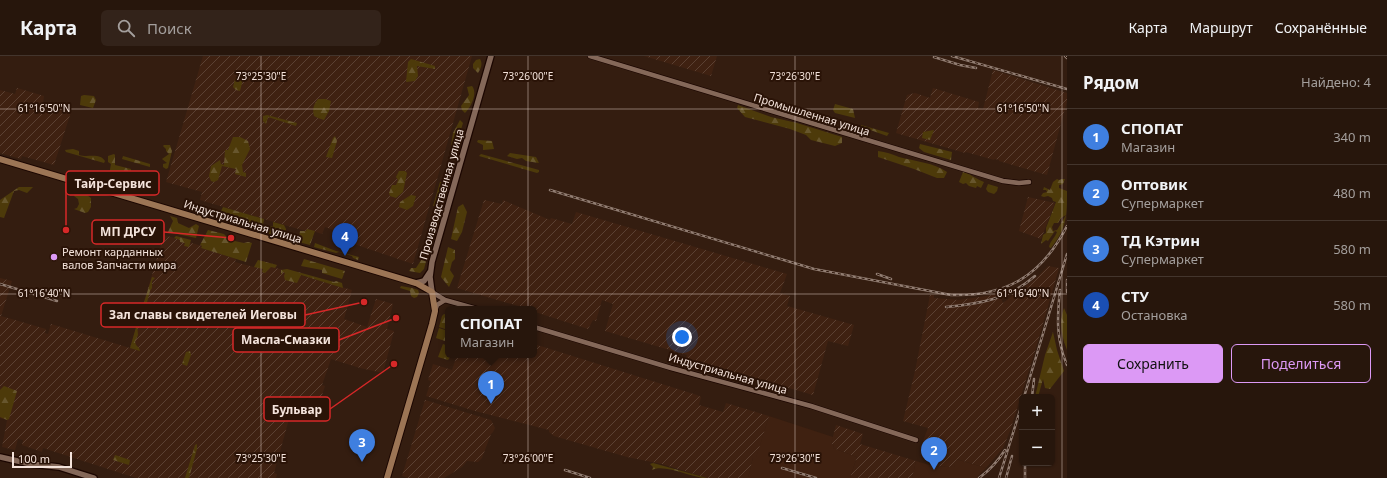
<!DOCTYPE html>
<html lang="ru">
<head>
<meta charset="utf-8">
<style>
  :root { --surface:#27160c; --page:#33231a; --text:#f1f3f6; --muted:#a49f9d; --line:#43352d; --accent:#dc99f5 }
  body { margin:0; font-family:"Noto Sans",sans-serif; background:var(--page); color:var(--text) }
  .controls { position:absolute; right:12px; bottom:12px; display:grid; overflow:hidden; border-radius:6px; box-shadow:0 1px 3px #0004 }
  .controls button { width:36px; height:36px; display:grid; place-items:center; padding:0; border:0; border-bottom:1px solid var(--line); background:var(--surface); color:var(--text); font:20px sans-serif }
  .scale { position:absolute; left:12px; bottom:10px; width:60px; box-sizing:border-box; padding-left:4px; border:2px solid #f4e3db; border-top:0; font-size:11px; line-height:14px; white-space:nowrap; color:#f4e3db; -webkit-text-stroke:3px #2a1307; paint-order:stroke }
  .you { position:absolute; left:682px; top:281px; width:14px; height:14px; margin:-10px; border:3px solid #fff; border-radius:50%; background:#1a73e8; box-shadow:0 0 0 6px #1a73e833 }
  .badge { display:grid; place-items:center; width:26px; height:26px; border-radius:50%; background:var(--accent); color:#fff; font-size:13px; font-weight:700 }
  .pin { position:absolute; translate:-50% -33px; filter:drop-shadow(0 1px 2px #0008) }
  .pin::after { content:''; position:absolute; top:21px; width:14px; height:12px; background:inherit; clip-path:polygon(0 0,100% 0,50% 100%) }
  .popup { position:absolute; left:445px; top:250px; width:92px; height:52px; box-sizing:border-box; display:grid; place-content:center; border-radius:6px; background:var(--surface); filter:drop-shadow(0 1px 3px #0005); font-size:13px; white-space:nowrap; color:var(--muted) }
  .popup b { font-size:15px; color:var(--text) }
  .popup::after { content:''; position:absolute; left:50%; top:100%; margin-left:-8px; border:8px solid transparent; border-top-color:var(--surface) }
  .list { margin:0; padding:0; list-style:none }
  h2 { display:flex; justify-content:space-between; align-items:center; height:52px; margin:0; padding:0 16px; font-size:17px }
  h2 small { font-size:13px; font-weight:400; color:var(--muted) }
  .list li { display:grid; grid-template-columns:26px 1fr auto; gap:12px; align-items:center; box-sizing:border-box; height:56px; padding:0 16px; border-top:1px solid var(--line) }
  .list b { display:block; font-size:15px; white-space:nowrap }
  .list p { margin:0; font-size:13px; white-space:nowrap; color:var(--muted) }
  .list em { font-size:13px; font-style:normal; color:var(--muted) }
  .actions { display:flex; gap:8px; padding:12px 16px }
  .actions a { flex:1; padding:9px 0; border:1px solid var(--accent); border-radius:6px; text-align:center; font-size:14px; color:var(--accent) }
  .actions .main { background:var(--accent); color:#111 }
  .icon { flex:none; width:22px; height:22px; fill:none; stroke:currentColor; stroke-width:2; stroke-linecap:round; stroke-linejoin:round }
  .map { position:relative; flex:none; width:1067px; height:422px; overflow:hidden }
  header { display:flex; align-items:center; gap:24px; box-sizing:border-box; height:56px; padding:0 20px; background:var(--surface); border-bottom:1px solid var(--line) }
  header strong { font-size:19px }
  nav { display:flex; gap:22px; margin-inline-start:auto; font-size:14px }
  .search { width:280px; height:36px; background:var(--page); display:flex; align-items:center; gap:10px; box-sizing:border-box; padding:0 14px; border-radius:6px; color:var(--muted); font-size:15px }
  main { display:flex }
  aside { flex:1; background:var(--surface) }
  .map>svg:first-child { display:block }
</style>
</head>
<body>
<header>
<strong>Карта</strong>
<div class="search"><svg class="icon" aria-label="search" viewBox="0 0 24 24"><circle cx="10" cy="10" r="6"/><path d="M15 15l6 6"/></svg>Поиск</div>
<nav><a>Карта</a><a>Маршрут</a><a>Сохранённые</a></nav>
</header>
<main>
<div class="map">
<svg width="1067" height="422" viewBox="0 0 1067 422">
  <defs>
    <pattern id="industrial-furrows" width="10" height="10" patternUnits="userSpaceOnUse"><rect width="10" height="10" fill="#3f2111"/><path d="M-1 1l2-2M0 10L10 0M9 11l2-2" fill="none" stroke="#5b4133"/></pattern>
    <pattern id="forest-firs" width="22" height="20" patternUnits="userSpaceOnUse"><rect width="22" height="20" fill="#4d3a0a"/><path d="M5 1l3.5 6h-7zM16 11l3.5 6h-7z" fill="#67562d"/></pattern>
  </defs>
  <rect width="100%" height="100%" fill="#341d10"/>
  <path fill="#3f2111" d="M769,360L833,381L831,388L834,389L833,392L857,401L850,422H748L753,401H756Z
    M956,403L986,412L978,420L979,422H912L916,405L933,410L954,411Z"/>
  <path fill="url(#industrial-furrows)" d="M203,0H472L413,208L351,187V185L344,182L346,179L325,171L322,178L307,173L306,175L284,169L200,144L202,136L166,126Z
    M644,0H717L711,20Z
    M993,14L1067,37V45L1047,119L999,105V104L995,103L994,104L966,96L965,97L896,77L907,39L915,37L930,42L933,32L979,46L978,52L983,53Z
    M17,32L44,40L43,47L71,56L54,109L22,100L21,103L0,97V34L15,38Z
    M1028,141L1055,147L1041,183L1019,175Z
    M484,144L502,148L503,144L550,164L551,162L572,168L576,156L787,218L780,237L790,240L787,250L854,269L848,290L828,285L813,339L686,302L687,299L605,275L613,248L602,244L596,265L593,264L588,273L535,256L534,253H528L457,232Z
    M164,179L202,190L201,192L236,203L235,206L254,211L258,204L277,209L276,212L352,234L344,263L367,271L376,243L393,248L387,273L394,275L383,317L360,312L331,303L322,329L325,330L318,351L294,345L274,417L277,418L276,422H136L43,392L42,396L22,389L23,384L18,383L15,394L2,391L7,364L0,362V222L12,225L1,260L46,273L45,277L48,278L51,268L130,292Z
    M1048,210L1059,212L1036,292L1010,375L1003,392L986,412L957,403L954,411L933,410L936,402L926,399L923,395V385L928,372L903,365L915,315L930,239H934V242L959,244L999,238L1003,247L1036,222Z
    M534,288L697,339L701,341L699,349L723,356L726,347L769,360L756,402L753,401L748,422H707L662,408L627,401L554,380L549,376V374L475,355L426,340L431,325L428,324L433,308L452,314L457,299H534Z
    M425,344L491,364L495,372L493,376L491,378L482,402L478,406L467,405L462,411L444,422H408L402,420Z
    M836,369L863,378L860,388L916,405L912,422H850L857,401L833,392L834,389L831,388Z"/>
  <path fill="url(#forest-firs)" fill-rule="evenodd" d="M411,3L435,10V13L417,10L418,20L415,25L406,26L408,6Z
    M480,3C483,8 481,12 478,17L473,12V8L476,4Z
    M239,18L244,19L240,35L236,34L233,31L235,23Z
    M472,30C478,37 471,51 465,57L462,54L461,50L469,39L467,31Z
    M84,39L94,40L96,44L93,52L80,49L81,40Z
    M757,42L788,51L786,54L758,45Z
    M318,43H325L331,45L329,55L324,64L318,62L314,60C312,53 314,48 318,43Z
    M835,48L853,53L855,62L835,57L833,54Z
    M738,49L771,61L797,67L842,81V87L835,90L811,84L806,79L790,73L745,61L737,52Z
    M267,59L297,67L296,70L268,61L266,68L263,65V60Z
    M460,64L463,67L457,86L451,90L453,77Z
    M861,69L889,77L887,80L862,71Z
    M934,74L930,84L922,82L923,76Z
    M335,80L337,85L332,102L326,101L333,82Z
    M233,81H240L248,85L250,93L242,109L243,116L246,117V121L235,118L236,113L222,110L218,124L214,126L211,125L209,120L211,110L220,104L221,108L224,109L225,94H228Z
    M478,84L492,85L494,93L483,94V89L477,86Z
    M920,88L952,96L951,104L924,96L919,92Z
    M164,89H170L172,95L168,112L166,113L163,111V108L167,107L162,103L169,98L166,95V93L163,90Z
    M73,93L79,95V99C88,102 99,96 105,105L104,107L66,96L65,94Z
    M878,95C886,96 892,98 899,101C914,105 935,107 947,116L944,122H937L914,113L878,101Z
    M510,97L536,101L539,107L526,105L522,102L517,103L507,100Z
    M114,98L115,99V109L131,113V119L150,125L147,136L108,125L111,108L108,106V100Z
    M481,98L539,114V116L537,117L479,100Z
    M123,100L150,108V111L122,103Z
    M399,115H405L407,117L403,136L396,142L390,140L389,137L392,129H396L398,124L396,121Z
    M963,116C971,118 976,123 984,126L981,132L977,130L976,132L969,130L966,127L963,128L959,126Z
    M1057,123L1059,124L1062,123H1065L1063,128L1059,129V132L1067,135C1067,160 1067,172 1051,192L1049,191C1050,185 1055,182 1057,176L1055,175L1048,185L1046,184L1041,188L1043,179L1046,177V172L1056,146L1053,145L1052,142L1048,140L1044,141L1041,140L1043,137L1047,136L1046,134H1043L1044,131L1050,134L1053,126ZM1066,159L1057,174L1053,175L1052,171L1054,167H1058L1061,162Z
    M440,126H447V135L435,177L430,175L436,155V150H433Z
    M988,128L998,131L997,135L994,138L988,136L986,133Z
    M19,131H33L27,137L19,134L14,135L4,162L0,161V144Z
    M76,137L87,139L91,142V151L88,156L85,157L74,153L77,152L79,148L78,143L74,140Z
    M411,139L416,140L413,150L407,154L399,151L400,146Z
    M463,148L467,156L462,176L457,185L451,183L458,151Z
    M223,151L264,163L263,169L267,174L269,171L273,170V166L284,169L286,173V183L231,167L233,160L221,155Z
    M170,160L177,162L178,167L189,172L196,168L199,170L196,182L168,176L173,165Z
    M307,173L315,175L310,189L291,184L292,180L299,182L300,175H306Z
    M208,174L224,178L230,184L244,187L248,186L252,187L246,206L201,192L202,190L200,189Z
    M176,180L191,184L189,191L184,190L185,187L180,186V184L174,182Z
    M315,187L336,195L359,201L358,204L353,202L352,200L339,196L336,197L314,191Z
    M448,191L455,194V203L452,206L450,214L454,220L449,231L441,221Z
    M427,195L428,198L424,213L420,217L409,215L411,212H416Z
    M304,203L345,215L342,223L322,217V214L301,210Z
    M258,204L277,209L275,212L271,211L265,217L262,216L263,213L254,211Z
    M287,213L334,226L336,225L342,227L343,232L301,219L297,227L285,224L284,220L285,217L283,216L281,219V214Z
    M152,221L155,222L152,225V232L150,235L146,250L143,258L140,259Z
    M401,230L412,232L418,234L419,237L417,241L414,242L411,240L410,235L400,232Z
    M289,248L296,250L294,258L287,256Z
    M1064,252L1067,259V294C1061,279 1059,266 1064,252Z
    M444,258L448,259V274L439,271L442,260Z
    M137,268L138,279L135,286L136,289L139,292L140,295L130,292Z
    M439,272L448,275V286L436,282Z
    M1053,276L1057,294L1064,315L1050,333L1045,332L1043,323L1038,341H1035L1045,299Z
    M443,288L448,290V299H452L448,304L438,301Z
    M190,295L191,299L187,310L182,308L186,296Z
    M4,330L17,335L9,363L7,364L0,361V334Z
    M197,388V393L189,422H185L195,389Z
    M115,399L130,404L129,409L113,404Z
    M653,407L707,422C692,422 664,407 652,414L653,411L650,408Z"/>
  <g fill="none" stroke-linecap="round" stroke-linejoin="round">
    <g stroke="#1b0600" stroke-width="6">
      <path id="minor" d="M590,0L1003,125L1019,127L1029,126
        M432,236L445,244L477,253
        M435,255L437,249L445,244
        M534,271L671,312L811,350L916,384"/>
    </g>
    <g stroke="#1b0600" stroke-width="8">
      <path id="tertiary" d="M416,227L424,225L430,216
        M432,236L430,221L432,206L491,0
        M0,401L31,408L59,411L94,422"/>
    </g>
    <g stroke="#1b0600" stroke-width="8">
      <path id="secondary" d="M0,103L416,227L432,236L435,255L432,268L387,422"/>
    </g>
    <use href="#minor" stroke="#846859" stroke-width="4.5"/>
    <use href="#tertiary" stroke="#846859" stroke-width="5.5"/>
    <use href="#secondary" stroke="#9c7555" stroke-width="6"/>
    <g stroke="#917d72" stroke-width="2.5">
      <path id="rail" d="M952,0L1067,33
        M1065,0L1067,2
        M934,1L960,9L976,12
        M550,134L814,213L951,239C1007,241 1042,219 1067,170
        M877,218L891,223
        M1067,224V236
        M0,228L57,245
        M1060,234C1057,262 1056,283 1067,309
        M946,251C979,248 1009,243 1035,220
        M1024,341L1067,198
        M1032,341L1034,323
        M1025,407V422
        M782,412L816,422
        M565,414L590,422
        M979,422C990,414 998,405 1005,394
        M999,422L1022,348
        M1006,422L1012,400"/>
    </g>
    <use href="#rail" stroke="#2a1307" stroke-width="1" stroke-dasharray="3" stroke-linecap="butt"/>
  </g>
  <path fill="none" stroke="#f4e3db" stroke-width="1" stroke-opacity="0.45" d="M261,0V422M528,0V422M795,0V422M1062,0V422M0,53H1067M0,238H1067"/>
  <circle fill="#dc99f5" stroke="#2a1307" stroke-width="1.5" cx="54" cy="201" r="4"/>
  <g text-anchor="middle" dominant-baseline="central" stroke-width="4" stroke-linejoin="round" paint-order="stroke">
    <g font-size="11" fill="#f4e3db" stroke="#2a1307">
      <text transform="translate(812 58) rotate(17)">Промышленная улица</text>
      <text transform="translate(441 138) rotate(-74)">Производственная улица</text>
      <text transform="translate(243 165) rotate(17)">Индустриальная улица</text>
      <text transform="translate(728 317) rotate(16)">Индустриальная улица</text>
    </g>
    <g font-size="11" fill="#f4e3db" stroke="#2a1307" text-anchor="start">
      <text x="62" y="195">Ремонт карданных<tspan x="62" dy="13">валов Запчасти мира</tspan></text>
    </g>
  </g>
  <g font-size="10" text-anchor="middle" fill="#f4e3db" stroke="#2a1307" stroke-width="4" stroke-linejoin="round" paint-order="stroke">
    <text x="261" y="24">73°25'30"E</text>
    <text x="528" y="24">73°26'00"E</text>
    <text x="795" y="24">73°26'30"E</text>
    <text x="44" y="56">61°16'50"N</text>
    <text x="1023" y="56">61°16'50"N</text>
    <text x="44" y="241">61°16'40"N</text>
    <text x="1023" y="241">61°16'40"N</text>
    <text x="261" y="406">73°25'30"E</text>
    <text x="528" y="406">73°26'00"E</text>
    <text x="795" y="406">73°26'30"E</text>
  </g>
  <path fill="none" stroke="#d62828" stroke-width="1.5" d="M66 174L66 127M231 182L164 176M364 246L305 259M396 262L339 284M394 308L330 353"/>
  <g fill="#d62828" stroke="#2a1307" stroke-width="1.5">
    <circle cx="66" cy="174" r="4"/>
    <circle cx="231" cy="182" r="4"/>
    <circle cx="364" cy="246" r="4"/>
    <circle cx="396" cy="262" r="4"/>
    <circle cx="394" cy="308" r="4"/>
  </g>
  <g fill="#2a1307" stroke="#d62828" stroke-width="1.5">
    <rect x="66" y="115" width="93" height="24" rx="4"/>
    <rect x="92" y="164" width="72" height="24" rx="4"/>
    <rect x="101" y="247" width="204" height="24" rx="4"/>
    <rect x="233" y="272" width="106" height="24" rx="4"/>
    <rect x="264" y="341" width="66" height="24" rx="4"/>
  </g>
  <g font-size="12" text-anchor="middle" font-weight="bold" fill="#f4e3db">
    <text x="113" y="132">Тайр-Сервис</text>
    <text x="128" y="180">МП ДРСУ</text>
    <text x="203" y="263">Зал славы свидетелей Иеговы</text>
    <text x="286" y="288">Масла-Смазки</text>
    <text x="297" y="358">Бульвар</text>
  </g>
</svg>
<div class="controls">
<button>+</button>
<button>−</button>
</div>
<div class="scale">100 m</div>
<div class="you"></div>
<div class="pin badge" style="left:491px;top:348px;background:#3f7fe0">1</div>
<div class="popup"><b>СПОПАТ</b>Магазин</div>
<div class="pin badge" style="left:934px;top:414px;background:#3f7fe0">2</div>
<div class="pin badge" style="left:362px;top:406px;background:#3f7fe0">3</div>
<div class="pin badge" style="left:345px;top:200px;background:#1a4fb4">4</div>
</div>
<aside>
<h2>Рядом<small>Найдено: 4</small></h2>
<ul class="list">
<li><span class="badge" style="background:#3f7fe0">1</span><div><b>СПОПАТ</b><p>Магазин</p></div><em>340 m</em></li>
<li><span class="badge" style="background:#3f7fe0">2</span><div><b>Оптовик</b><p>Супермаркет</p></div><em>480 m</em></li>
<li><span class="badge" style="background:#3f7fe0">3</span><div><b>ТД Кэтрин</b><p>Супермаркет</p></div><em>580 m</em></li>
<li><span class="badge" style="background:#1a4fb4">4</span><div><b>СТУ</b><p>Остановка</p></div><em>580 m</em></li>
</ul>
<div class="actions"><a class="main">Сохранить</a><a>Поделиться</a></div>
</aside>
</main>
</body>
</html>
